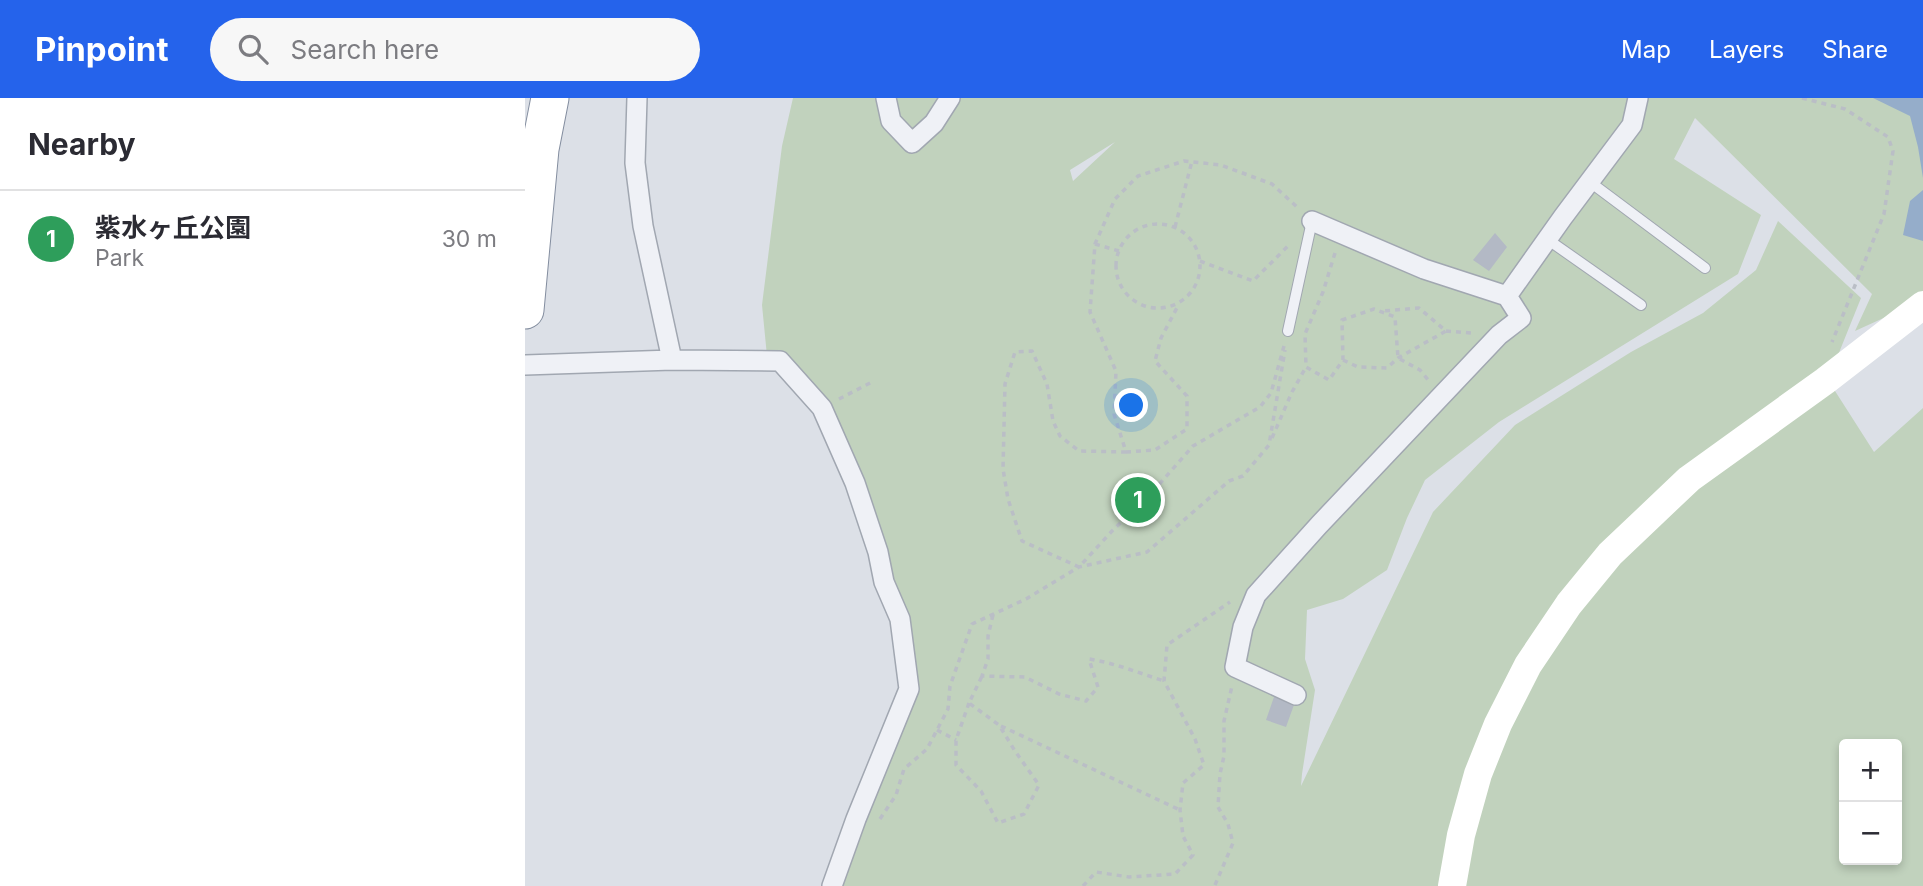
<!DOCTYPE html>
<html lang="en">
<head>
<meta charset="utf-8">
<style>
  :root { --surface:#fff; --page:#f7f7f7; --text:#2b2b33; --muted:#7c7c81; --line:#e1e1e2; --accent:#2563eb }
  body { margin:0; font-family:Inter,"Noto Sans JP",sans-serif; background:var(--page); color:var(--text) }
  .controls { position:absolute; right:21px; bottom:21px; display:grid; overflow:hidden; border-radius:7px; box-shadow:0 4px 10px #0003 }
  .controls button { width:63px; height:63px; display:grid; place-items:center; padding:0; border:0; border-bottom:2px solid var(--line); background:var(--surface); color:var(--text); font:35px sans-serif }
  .you { position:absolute; left:607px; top:308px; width:24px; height:24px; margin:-18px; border:5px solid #fff; border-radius:50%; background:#1a73e8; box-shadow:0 0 0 10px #1a73e833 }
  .badge { display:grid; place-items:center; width:46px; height:46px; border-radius:50%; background:var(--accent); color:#fff; font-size:23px; font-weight:700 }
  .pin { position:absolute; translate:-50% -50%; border:4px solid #fff; box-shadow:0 2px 7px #0006 }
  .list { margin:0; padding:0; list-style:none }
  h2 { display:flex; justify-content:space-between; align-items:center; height:91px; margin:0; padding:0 28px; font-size:30px }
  h2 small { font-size:23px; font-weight:400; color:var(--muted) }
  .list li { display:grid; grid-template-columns:46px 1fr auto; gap:21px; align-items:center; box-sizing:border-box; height:98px; padding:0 28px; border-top:2px solid var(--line) }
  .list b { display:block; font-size:26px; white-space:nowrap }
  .list p { margin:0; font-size:23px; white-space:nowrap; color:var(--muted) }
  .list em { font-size:23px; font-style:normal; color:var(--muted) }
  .icon { flex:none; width:38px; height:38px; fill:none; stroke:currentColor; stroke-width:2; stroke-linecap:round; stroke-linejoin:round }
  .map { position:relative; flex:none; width:1398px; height:788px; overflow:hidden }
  header { display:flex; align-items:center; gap:42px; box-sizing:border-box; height:98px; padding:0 35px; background:var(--accent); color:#fff }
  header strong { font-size:33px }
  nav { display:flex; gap:38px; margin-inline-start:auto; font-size:24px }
  .search { width:490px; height:63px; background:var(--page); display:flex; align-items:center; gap:18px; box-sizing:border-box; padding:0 24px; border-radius:38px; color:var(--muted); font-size:26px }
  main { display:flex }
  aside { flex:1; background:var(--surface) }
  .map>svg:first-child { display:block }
</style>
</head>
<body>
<header>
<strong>Pinpoint</strong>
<div class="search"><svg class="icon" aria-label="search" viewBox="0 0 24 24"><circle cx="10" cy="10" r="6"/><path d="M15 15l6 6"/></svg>Search here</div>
<nav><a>Map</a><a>Layers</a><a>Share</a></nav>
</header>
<main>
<aside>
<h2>Nearby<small></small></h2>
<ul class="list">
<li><span class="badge" style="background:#2e9e5b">1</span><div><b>紫水ヶ丘公園</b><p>Park</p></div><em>30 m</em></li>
</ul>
</aside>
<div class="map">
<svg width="1398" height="788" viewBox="0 0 1398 788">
  <rect width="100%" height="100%" fill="#dce0e7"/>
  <path fill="#c1d2bd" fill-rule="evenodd" d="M268,0H1398V202L1330,233L1347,196L1170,20L1149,61L1236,117L1213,176L974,324L900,382L882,420L862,472L818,501L782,512L780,561L790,592L777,676L776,688L908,414L990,327L1106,254L1178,215L1231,172L1253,123L1336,200L1303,282L1349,354L1398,310V788H307L384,591L375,521L286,286L242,258L237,207L257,48ZM590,44L548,83L545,72ZM1319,646H1372V762H1319Z"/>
  <path fill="#95adca" d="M1348,0H1398V80L1393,49L1385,18Z
    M1398,92V143L1378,137L1385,103Z"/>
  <path fill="#b3b9c5" d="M970,135L982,149L964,173L948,162Z
    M750,596L770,604L761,629L741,622Z"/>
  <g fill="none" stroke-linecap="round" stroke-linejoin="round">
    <g stroke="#a1a7b1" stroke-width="12">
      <path id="lane" d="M1065,84L1180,170
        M1022,141L1116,207
        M763,233L787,123"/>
    </g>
    <g stroke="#a1a7b1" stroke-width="22">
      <path id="street" d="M112,0L110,65L118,128L147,262
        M361,0L366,23L387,45L409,25L425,0
        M982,198L1038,119L1107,27L1113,0
        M0,267L147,262L255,263L297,310L330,385L353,454L359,484L375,521L384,591L331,721L307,788
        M771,597L710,569L718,529L731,497L794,427L974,237L996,220L982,198L899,171L787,123"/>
    </g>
    <g stroke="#838d9f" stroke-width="39">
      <path id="highway" d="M0,212L15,51L25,0"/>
    </g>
    <path stroke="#babec6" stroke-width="3.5" stroke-dasharray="5 5" stroke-linecap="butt" d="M1277,0L1320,11L1363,39L1368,53L1359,116L1307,244
      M591 168a42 42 0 1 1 84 0a42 42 0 1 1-84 0Z
      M650,129L667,63
      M570,146L594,153
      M810,155L798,194L780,236L781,269L804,282L818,262L817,222L849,211L870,219L873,260L895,272L904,283
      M675,163L728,183L765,146
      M921,233L947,235
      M759,248L746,295L735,309L668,348L631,390L588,432L554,469L497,443L483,401L478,371L480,286L490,254L507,253L522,286L528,323L535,338L554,353L601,354L589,316L591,273L565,214L570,146L590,101L613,78L659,63L696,67L747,86L772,109
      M818,262L833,269L862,270L873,260L921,233L894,210L858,213
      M314,301L347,284
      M747,340L767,294L781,269
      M601,354L630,352L662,331V298L630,263L636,240L654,206
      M468,517L463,538V561L457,578L500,579L534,596L561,603L573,589L564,561C590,565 614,575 639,583
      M444,605L431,642V667L456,693L473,725L499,716L514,687L490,653L474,627L444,605L457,578
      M476,628L655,712
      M412,632L431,642
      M355,721L371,697L379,671L402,651L423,611L425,588L447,526L501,501L554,469L622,454L704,383L718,378L744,347L760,252
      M690,787L708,745L703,726L693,709L695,676L699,658V623L707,588
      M558,788L571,774L604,779L650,776L668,757L658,738L655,712L658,685L679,667L670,641L639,583L642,547L705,504"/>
    <use href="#lane" stroke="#eff1f6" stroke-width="10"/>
    <use href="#street" stroke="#eff1f6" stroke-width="19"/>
    <path stroke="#fff" stroke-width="28" d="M927,788L936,737L953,676L973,626L1003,567L1044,506L1085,456L1164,381L1300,283L1398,207"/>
    <use href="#highway" stroke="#fff" stroke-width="37"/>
  </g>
</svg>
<div class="controls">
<button>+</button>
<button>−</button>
</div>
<div class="you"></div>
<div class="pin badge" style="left:613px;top:402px;background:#2e9e5b">1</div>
</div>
</main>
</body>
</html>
